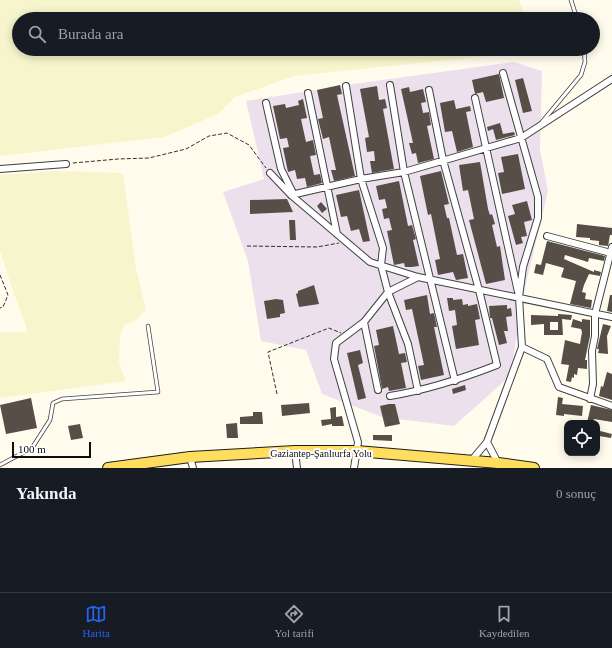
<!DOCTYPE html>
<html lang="tr">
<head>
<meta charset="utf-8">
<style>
  :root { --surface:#171b24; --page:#242831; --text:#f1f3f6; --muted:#9ea1a6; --line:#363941; --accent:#2563eb }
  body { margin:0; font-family:"Times New Roman",serif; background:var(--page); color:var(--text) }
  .controls { position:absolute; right:12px; bottom:12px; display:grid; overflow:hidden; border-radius:8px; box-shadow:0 2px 10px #0003 }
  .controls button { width:36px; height:36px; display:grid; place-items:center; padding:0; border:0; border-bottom:1px solid var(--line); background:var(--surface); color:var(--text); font:20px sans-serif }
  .scale { position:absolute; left:12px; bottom:10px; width:79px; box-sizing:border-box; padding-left:4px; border:2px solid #0d0d0d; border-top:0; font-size:11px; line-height:14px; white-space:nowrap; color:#0d0d0d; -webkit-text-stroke:3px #fff; paint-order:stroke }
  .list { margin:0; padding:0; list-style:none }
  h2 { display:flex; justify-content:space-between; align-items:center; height:52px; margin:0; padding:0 16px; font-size:17px }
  h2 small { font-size:13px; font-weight:400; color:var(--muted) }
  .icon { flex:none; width:22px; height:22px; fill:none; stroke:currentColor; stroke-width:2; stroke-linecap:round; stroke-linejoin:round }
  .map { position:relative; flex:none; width:612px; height:468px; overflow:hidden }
  .search { position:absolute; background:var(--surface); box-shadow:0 2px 10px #0003; left:12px; right:12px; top:12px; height:44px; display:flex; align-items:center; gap:10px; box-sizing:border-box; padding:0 14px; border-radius:22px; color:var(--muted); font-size:15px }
  .sheet { height:124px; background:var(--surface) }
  nav { display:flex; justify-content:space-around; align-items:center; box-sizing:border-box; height:56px; border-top:1px solid var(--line); background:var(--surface); font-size:11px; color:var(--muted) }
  nav a { display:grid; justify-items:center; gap:2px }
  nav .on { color:var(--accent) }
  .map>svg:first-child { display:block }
</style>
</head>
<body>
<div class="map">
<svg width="612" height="468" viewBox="0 0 612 468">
  <rect width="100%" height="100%" fill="#fffced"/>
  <path fill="#ece0ed" d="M514,62L542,71L540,150L548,191L525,288L510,376L454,426L382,417L322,394L306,350L261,341L248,261L223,192L264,179L246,101L346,85Z"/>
  <path fill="#f7f5cb" d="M0,0H519L526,19H19V49H501L497,55L294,76L235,97L218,114L164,137L0,156Z
    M60,171L123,173L136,268L146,310L135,321L124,325L120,336L119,362L126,381L0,398V332H27L25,323L15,297L0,251V175Z"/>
  <path fill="#574e48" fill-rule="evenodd" d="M499,74L504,98L486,102L483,92L475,94L472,80Z
    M523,78L532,111L523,113L515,80Z
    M340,85L342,94L337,95L355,176L334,181L331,170H336L329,137L323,139L318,119L323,118L317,90Z
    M377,86L379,100L385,99L387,108L383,109L394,169L372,173L370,161H375L374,151L367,152L365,138L369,137L360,89Z
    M409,87L410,92L423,89L426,102L421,103L423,113L429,112L431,125L427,126L434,159L418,163L416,153L412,154L409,143H413L401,89Z
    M303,99L307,118L301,119L306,142L313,140L316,155L310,156L314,175L320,174L322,183L307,187L305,178L297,179L295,170L288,172L283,148L289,147L287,138L280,139L273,106L285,104L286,108L299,105L298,101Z
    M454,100L456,109L470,106L471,111L466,112L473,147L457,152L452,131L445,132L440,103Z
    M500,123L503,134L514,132L515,135L496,140L493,129L488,131L487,127Z
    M518,154L525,189L502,194L498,173L504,172L501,157Z
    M480,162L488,209L490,215L492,214L495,224L492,225L497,247L500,246L505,280L486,284L469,220L474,219L468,190L463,191L459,165Z
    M441,171L449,204L444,205L447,218H449L457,255L463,254L468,278L456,280L453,272L438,275L435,260L440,259L431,214L428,215L420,176Z
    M399,181L408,226L412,225L416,239L413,240L419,266L412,267H405L404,263L394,265L387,231L392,230L389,218L384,219L382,209L387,208L385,199L379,200L376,186Z
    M359,190L370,241L363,242L359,229L351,231L347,216L341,217L336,195Z
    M287,199L293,212L250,214V200Z
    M527,201L532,220L524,222L527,236L521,237L523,243L516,245L508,216L515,214L512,205Z
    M321,202L327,209L322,213L317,206Z
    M289,220H295L296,240H290Z
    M577,224L612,228V235H610L608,246L599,245V241L590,240V238L576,237Z
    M547,241L605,256L604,261L589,258L588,262L565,255L564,259L594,272V270L601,272L600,276L589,274L584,285L582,292L586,293L585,299L592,300L591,308L570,304L576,281L561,277L564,268L546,263L543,275L534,273L536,264L541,265Z
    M314,285L319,304L299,307L296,294L298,293V291Z
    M427,295L430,314L434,313L437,327H434L444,375L421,380L418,366L424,365L412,309L406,310L404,300Z
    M610,295H612V312L607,311Z
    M447,298H453V300L462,299L463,305L468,304V306L477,304L480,319L475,320L479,345L456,349L452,326L457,325L455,310L449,311Z
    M276,299L283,300L285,313L280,314V317L267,319L264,301Z
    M507,305V309L511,308L512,316L506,317L508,331H504L507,343L499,345L492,318H490L489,306Z
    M558,314L572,315L571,320L562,319L563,335H544V324L531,325V315L558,316ZM550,322H558V330H550Z
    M573,319L582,322V319L590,320V336L585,360H587V369L578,368L577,375L574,374V378L572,377L571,382L566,381L569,365L561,364L565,340L580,344L582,332L581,329L571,327Z
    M603,324L611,326L607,336L608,354L598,353L599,349H597Z
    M393,326L399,354L405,353L407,362L401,363L406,388L389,391L388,387L382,389L374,346L379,345L376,330Z
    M360,350L363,363L358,365L366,398L358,400L347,353Z
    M607,372L612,374V400L599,396L601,386L603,387Z
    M465,385L466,390L453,394L452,389Z
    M558,397L563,398L562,404L583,406L582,416L564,414V416L556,415Z
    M31,398L37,428L6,434L0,405Z
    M309,403L310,413L282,416L281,405Z
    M389,404H395L400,424L385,427L380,406Z
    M591,405L612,410V422L594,419L593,423H587Z
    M336,407V417L342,416L344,426H332V424L322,426L321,420L331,419L330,408Z
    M253,412H262L263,424H240V417L253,416Z
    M237,423L238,438H227L226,424Z
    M80,424L83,438L71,440L68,426Z
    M600,431L612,434L611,438L599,436Z
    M373,435H392V441L373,440Z"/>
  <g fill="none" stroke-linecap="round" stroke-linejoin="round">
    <g stroke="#404040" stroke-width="4.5">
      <path id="lane" d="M571,0L577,19
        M542,122L581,75L585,62L584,49
        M0,465L32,448L50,420L53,403L62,399L158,392L148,326"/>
    </g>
    <g stroke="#404040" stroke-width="8">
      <path id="street" d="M390,85L404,172L455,381
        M346,86L361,179L383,248L381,265L388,292L408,344L418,391
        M308,93L337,234
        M475,98L518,292
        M266,103L281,169L294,195
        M0,169L66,164
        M270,173L291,195L370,262L418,277L612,317
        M291,195L361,179L404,172L521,138L612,79
        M547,236L611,253
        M364,322L378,390
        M522,347L547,359L559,387L612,406
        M390,396C427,390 461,379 497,365L479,290L443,160L429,90
        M590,399L593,384L592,351L595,336V314L612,247
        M487,442L498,463
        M295,451L297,468
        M190,457L193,468
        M471,461L487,442L522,347L519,297L523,267L538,218V197L503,73
        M354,468L358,442L334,359L336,343L364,322L388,292L418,277"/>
    </g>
    <g stroke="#1e1e1e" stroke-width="12">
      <path id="primary" d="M108,468L190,457L295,451H357L498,463L534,468"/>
    </g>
    <path stroke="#2f2f2f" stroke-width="1" stroke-dasharray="4 2" stroke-linecap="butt" d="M73,163L118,159L149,158L186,149L209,136L227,133L249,145L266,168
      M247,246L317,247L339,243
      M0,275L8,295L3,307L0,308
      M277,394L268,352L329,328L341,333"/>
    <use href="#lane" stroke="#fff" stroke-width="3"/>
    <use href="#street" stroke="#fff" stroke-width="6"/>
    <use href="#primary" stroke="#ffdd5d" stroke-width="10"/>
  </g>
  <g text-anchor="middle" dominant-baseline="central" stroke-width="4" stroke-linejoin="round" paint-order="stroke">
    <g font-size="10" fill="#0d0d0d" stroke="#fff">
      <text x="321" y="453">Gaziantep-Şanlıurfa Yolu</text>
    </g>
  </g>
</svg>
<div class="controls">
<button><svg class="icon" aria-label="locate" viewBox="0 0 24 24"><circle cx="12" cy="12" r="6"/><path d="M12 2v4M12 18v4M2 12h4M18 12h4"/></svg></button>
</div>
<div class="scale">100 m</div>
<div class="search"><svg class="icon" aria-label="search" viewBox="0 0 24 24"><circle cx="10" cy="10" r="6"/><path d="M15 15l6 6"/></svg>Burada ara</div>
</div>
<section class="sheet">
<h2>Yakında<small>0 sonuç</small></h2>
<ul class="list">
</ul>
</section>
<nav>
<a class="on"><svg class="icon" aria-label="map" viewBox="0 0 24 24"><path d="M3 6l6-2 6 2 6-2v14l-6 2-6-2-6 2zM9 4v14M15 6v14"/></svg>Harita</a>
<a><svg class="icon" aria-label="directions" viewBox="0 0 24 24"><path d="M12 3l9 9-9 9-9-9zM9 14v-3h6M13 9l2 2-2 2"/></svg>Yol tarifi</a>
<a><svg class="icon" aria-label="saved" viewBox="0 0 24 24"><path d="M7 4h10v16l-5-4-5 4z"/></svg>Kaydedilen</a>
</nav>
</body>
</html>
